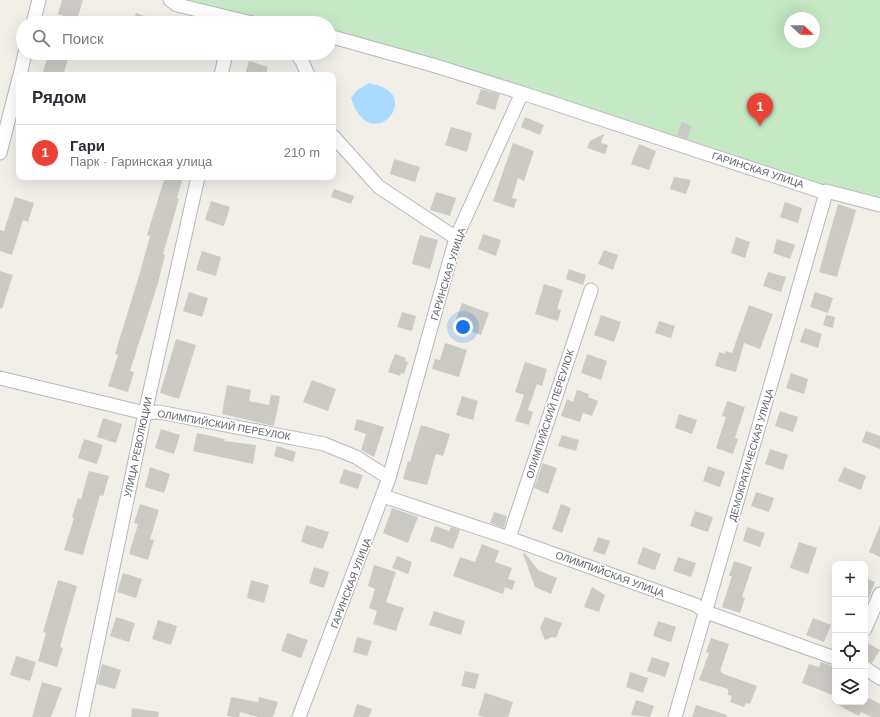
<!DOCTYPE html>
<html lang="ru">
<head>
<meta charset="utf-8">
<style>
  :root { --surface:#fff; --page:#f7f7f7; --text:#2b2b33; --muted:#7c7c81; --line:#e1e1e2; --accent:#ea4335 }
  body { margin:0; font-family:Helvetica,sans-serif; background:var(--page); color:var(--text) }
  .controls { position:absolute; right:12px; bottom:12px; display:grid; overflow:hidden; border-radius:8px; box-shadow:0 4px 16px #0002 }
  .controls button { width:36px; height:36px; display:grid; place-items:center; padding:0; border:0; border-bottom:1px solid var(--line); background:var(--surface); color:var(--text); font:20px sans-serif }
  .compass { position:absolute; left:784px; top:12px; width:36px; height:36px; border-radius:50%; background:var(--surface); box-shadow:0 4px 16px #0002; rotate:111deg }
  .you { position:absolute; left:463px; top:327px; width:14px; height:14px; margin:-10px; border:3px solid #fff; border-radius:50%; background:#1a73e8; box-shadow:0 0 0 6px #1a73e833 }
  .badge { display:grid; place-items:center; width:26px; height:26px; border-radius:50%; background:var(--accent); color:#fff; font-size:13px; font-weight:700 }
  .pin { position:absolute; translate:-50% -33px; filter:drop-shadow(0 1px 2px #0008) }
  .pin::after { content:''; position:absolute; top:21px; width:14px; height:12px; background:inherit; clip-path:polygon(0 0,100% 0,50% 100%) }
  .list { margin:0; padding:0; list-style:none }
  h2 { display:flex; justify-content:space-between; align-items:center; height:52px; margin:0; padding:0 16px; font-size:17px }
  h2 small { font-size:13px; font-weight:400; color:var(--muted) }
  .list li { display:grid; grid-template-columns:26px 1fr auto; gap:12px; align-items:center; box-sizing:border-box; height:56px; padding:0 16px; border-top:1px solid var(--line) }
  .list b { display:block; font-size:15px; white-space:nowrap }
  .list p { margin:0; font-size:13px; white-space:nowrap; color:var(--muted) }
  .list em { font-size:13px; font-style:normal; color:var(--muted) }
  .icon { flex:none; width:22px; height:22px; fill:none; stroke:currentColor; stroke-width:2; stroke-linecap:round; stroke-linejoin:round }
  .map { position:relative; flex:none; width:880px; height:717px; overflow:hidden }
  .search { position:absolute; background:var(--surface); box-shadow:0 4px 16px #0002; left:16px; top:16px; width:320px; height:44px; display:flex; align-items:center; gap:10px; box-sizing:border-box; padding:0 14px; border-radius:22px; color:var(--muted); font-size:15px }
  .panel { position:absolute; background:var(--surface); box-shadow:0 4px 16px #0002; left:16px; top:72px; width:320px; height:108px; border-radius:8px }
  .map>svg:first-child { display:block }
</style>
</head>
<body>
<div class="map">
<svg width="880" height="717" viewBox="0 0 880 717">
  <rect width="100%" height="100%" fill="#f1efe8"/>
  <path fill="#c5e8c5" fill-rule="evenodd" d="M180,0H880V204L343,32L329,30V23H283ZM790,18H814V42H790Z"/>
  <path fill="#aadaff" d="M369,83C376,85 383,86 389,91C411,109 368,151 351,98L357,90Z"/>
  <path fill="#cccac5" d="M62,0H83L77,20L58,14Z
    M136,13L160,21V23H133Z
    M49,53H70L63,75H42Z
    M249,61L268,67L266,75H245Z
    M481,89L500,94L495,110L476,104Z
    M525,117L544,125L540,135L521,127Z
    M682,122L692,126L687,139L677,135Z
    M451,127L472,133L467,152L445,145Z
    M604,134L601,143L608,145L605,154L587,148L590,141Z
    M513,143L534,151L524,181L518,178L512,198L517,199L514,208L493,201Z
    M639,144L656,151L649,170L631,164Z
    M394,159L420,167L415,182L390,174Z
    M165,177H183L177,198L179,199L163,254L165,255L158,283L130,371L134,372L128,392L108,386L118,355L115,354L141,269L150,236L147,235Z
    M674,177L691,180L686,194L670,189Z
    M334,189L354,196L351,204L331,197Z
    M436,192L456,198L450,216L430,210Z
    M15,197L34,203L28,222L23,220L12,255L0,251V230L4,231Z
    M211,201L230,207L224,226L205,220Z
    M785,202L802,208L798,223L780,217Z
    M838,204L856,210L837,277L819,272Z
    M483,234L501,240L496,256L478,249Z
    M420,235L438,240L430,269L412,264Z
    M736,237L750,242L745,258L731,253Z
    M777,239L795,245L790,259L773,253Z
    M604,250L618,255L613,270L598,264Z
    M202,251L221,257L216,276L196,270Z
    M569,269L586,275L583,285L566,279Z
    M0,271L13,275L2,309L0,308Z
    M768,272L786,277L781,292L763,286Z
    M544,284L563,290L557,309L561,310L558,321L535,314Z
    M189,292L208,298L202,317L183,311Z
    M815,292L833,298L828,313L810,307Z
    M462,303L489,313L481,335L454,325Z
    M749,305L773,314L760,349L744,343L736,372L715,366L719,352L725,354V351L732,353Z
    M402,312L416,316L412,331L397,327Z
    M601,315L621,322L614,342L594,335Z
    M826,315L835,317L833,328L823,325Z
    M659,321L675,326L671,338L655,333Z
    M805,328L822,334L818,348L800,342Z
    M176,339L196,345L179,399L160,393Z
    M445,343L467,350L459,377L432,369L435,359L440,360Z
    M395,354L406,358L405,361L408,362L404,374L401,373L400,376L388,372Z
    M587,354L607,361L601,380L581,373Z
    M525,362L547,369L542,386L537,384L528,410L533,412L529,425L515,421L524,395L515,392Z
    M791,373L808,379L804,394L786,388Z
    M312,380L336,389L328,411L303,402Z
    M227,385L251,390L249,401L269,405L271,395L280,396L274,426L222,414Z
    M577,390L589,394L588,397L598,401L592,416L583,413L580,422L561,416L567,399L573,402Z
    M462,396L478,401L473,420L456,415Z
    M727,401L745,407L735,438L738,439L733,454L716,448L726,417L722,416Z
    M780,411L798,417L793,432L775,426Z
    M679,414L697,420L692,434L675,428Z
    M103,418L122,424L116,443L97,437Z
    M357,419L384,427L374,457L361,450L366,434L354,430Z
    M421,425L450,434L443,456L436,454L427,485L403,479L408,461L410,462Z
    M161,429L180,435L174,454L155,448Z
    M866,431L880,436V449L862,442Z
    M197,433L225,439L224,441L256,445L253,464L193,451Z
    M562,435L579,440L576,451L558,446Z
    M84,439L103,445L97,464L78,458Z
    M277,446L296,452L293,462L274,456Z
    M770,449L788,455L783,470L765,464Z
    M543,463L557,468L548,494L534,488Z
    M708,466L725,472L720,487L703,481Z
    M150,467L170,474L164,493L145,487Z
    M844,467L866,476L861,490L838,481Z
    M344,469L363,475L358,489L339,483Z
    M89,471L109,476L103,496L100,495L83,555L64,550L74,518L72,517L78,498L81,499Z
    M756,492L774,498L769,512L751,506Z
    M140,504L159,510L150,539L154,540L148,560L129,554L138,524L134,523Z
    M561,504L571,508L562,533L552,529Z
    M392,508L418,517L408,543L383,533Z
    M695,511L713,517L708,532L690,526Z
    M494,512L507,516L504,528L490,523Z
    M306,525L329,532L323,549L301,542Z
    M880,525V557L869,552Z
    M435,526L449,531L451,527L460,530L453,549L430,541Z
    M747,527L765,533L760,547L743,541Z
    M598,537L610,541L605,555L593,551Z
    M799,542L817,548L808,574L790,568Z
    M482,544L499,551L495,562L512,568L508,579L515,581L512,590L505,587L503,594L453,576L460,557L475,562Z
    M643,547L661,554L655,570L637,564Z
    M525,553L538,570L557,578L551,594L535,587L523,554Z
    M397,556L412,562L408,574L392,568Z
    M678,557L696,563L691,577L673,571Z
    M734,561L752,567L742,597L745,598L740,613L722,607L732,576H729Z
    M374,565L396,572L386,602L404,608L396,631L373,624L377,611L369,608L375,589L368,586Z
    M314,567L329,572L324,588L309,583Z
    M123,573L142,579L136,598L117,592Z
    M865,578L875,582L866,605H865Z
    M58,580L77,586L60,647L63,648L57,667L38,661L46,633L43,632Z
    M251,580L269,585L264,603L247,598Z
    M592,587L605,595L599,612L584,607Z
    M434,611L465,621L461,635L429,625Z
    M116,617L135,623L129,642L110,636Z
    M545,617L562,623L556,638L552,637L545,640L540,628Z
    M813,618L831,625L824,642L806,635Z
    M158,620L177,626L171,645L152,639Z
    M658,621L676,627L671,642L653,636Z
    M287,633L308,640L301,658L281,651Z
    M357,637L372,641L367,656L353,652Z
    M711,638L729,644L720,671L722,672L721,673L757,686L750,704L746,703L744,707L730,702L732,696L728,695V689L699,680L709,653L706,652Z
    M865,642L880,650L872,663L865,660Z
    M16,656L36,662L30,681L10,675Z
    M652,657L670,663L665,677L647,671Z
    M821,662L835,667V696L802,683L809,664L819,667Z
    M102,664L121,670L115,689L97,684Z
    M465,671L479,674L475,689L461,686Z
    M630,672L648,678L643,693L626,687Z
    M42,682L62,688L51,717H32Z
    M485,693L513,702L508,717H485L478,715Z
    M865,696L880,704V717H872L861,712L859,716L832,702H865Z
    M231,697L258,702L259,697L278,702L273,717H258L240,712L239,717H234L227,716Z
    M636,700L654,706L650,717L631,715Z
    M357,704L372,709L369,717H353Z
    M696,705L727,715L726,717H692Z
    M132,708L159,712L158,717H131Z"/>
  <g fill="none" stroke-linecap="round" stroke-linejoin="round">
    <g stroke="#b5b8bc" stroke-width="15">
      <path id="street" d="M170,0L177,5L252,23
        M33,23L39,0
        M329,36L436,66L522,93
        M296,53L302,61L308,75
        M20,75L25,53
        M221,75L226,53
        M333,136L379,187L456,238
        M0,153L19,78
        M826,191L880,205
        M0,378L145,413L159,412L324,444L356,457L389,478
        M383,496L509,538L696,605L706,612L835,658
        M509,538L591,290
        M865,629L880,594
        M865,668L880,678
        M82,717L145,413L198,177
        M299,717L389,478L456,238L522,93L826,193L675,717"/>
    </g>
    <use href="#street" stroke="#fff" stroke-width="13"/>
  </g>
  <g text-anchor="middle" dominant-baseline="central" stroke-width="3" stroke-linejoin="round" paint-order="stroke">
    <g font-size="10" fill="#5f6368" stroke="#fff">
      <text transform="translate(758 170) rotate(18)">ГАРИНСКАЯ УЛИЦА</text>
      <text transform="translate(448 274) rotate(-73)">ГАРИНСКАЯ УЛИЦА</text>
      <text transform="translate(550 414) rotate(-72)">ОЛИМПИЙСКИЙ ПЕРЕУЛОК</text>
      <text transform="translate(224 425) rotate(10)">ОЛИМПИЙСКИЙ ПЕРЕУЛОК</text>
      <text transform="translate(138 447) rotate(-78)">УЛИЦА РЕВОЛЮЦИИ</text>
      <text transform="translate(751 455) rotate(-74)">ДЕМОКРАТИЧЕСКАЯ УЛИЦА</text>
      <text transform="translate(610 574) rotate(20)">ОЛИМПИЙСКАЯ УЛИЦА</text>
      <text transform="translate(351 583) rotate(-69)">ГАРИНСКАЯ УЛИЦА</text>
    </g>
  </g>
</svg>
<div class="controls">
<button>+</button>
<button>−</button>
<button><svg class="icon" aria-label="locate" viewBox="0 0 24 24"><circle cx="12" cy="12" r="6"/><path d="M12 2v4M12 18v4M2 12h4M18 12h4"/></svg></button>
<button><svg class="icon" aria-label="layers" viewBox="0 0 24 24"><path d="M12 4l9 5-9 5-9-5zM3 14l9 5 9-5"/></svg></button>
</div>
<svg class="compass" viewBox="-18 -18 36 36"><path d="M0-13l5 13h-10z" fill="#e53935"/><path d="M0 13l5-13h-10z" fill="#7c7c81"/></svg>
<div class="you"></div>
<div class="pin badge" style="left:760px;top:126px">1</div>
<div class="search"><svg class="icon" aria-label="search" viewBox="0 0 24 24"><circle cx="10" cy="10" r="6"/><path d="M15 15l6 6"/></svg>Поиск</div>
<section class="panel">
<h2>Рядом<small></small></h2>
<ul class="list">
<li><span class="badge">1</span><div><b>Гари</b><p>Парк · Гаринская улица</p></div><em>210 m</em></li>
</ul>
</section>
</div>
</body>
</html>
